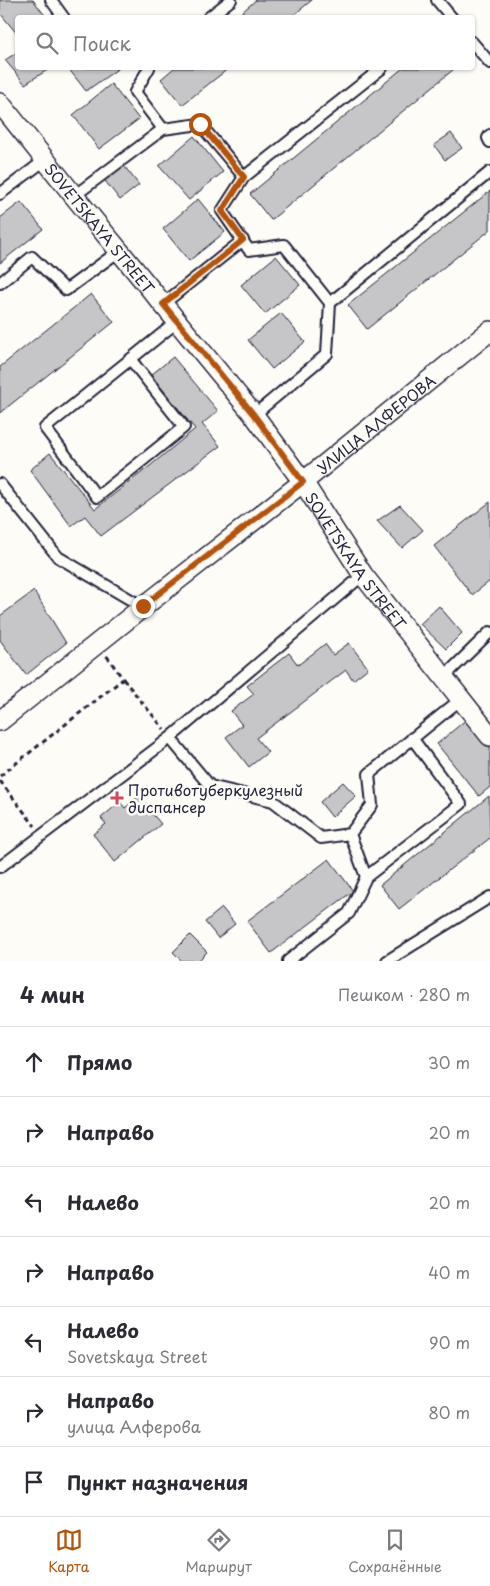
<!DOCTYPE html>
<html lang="ru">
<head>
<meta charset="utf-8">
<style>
  :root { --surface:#fff; --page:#f7f7f7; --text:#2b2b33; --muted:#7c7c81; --line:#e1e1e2; --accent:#b45309 }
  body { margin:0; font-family:"Playpen Sans",sans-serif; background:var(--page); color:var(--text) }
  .stop { position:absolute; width:15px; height:15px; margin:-11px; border:4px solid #b45309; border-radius:50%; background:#fff }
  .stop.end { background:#b45309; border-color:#fff; box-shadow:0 1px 5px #0008 }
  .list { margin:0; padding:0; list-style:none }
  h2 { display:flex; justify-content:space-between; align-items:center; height:65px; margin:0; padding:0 20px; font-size:21px }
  h2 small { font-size:16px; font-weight:400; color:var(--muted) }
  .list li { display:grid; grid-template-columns:32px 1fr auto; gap:15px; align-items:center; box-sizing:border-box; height:70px; padding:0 20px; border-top:1px solid var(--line) }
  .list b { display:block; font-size:19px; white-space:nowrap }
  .list p { margin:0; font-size:16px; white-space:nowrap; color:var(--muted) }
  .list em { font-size:16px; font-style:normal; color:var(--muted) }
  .icon { flex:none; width:28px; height:28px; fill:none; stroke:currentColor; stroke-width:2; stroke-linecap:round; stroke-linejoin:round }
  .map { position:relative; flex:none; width:490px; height:961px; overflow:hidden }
  .search { position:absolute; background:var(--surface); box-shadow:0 1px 4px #0004; left:15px; right:15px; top:15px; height:55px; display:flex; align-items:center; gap:12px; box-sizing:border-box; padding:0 18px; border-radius:5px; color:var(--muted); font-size:19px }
  .sheet { height:555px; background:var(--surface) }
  nav { display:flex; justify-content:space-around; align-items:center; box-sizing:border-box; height:70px; border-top:1px solid var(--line); background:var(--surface); font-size:14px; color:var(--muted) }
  nav a { display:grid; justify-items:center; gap:2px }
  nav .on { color:var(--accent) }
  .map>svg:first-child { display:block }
</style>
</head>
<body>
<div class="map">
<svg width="490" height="961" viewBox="0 0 490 961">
  <rect width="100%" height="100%" fill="#fdfcf7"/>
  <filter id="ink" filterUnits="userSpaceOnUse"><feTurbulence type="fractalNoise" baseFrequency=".02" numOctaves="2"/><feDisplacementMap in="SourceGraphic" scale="10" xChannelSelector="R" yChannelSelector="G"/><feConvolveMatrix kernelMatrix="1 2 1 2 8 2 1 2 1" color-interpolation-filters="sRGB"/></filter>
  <g filter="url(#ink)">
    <path fill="#c6c6c8" stroke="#22223b" d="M0,0H33L47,18H18V35L0,13Z
      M256,0H312L290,18H235Z
      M18,52V68H48L49,69L25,84L5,60Z
      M68,68H119L86,91Z
      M174,68H229L182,105L161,79Z
      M403,68H452L454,69L271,220L250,194Z
      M111,84L139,119L99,149L73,115Z
      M451,133L462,148L445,160L434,145Z
      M194,136L223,172L189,200L159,166Z
      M121,162L139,185L120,200L102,177Z
      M490,191V230L367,329L348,305Z
      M198,199L225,232L189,261L163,229Z
      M21,202L43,229L0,263V218Z
      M276,256L300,285L265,314L241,285Z
      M91,294L114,322L0,413V367Z
      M281,313L305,342L272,369L248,340Z
      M173,357L218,411L202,424L220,446L101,536L85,516L71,526L30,470L50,453L95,509L150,466L195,429L151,375Z
      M490,502V581L472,595L434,546Z
      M400,505L423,530L402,548L377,521Z
      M34,591L66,643L26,675L0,640V616Z
      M439,606L462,633L446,649L420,624Z
      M349,643L368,668L353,680L346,670L256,738L268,752L249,767L226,737L242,725L231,711L254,694L247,686L289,653L298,665L325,644L333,655Z
      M468,718L490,746V787L479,796L437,744Z
      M343,782L356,796L332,817L320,802Z
      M489,796L490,838L399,909L380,885Z
      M138,797L161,824L115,862L93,834L106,824L101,818L120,802L125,808Z
      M329,859L353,891L271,953L247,921Z
      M222,908L235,924L218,938L205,922Z
      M190,935L207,952L198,961H182L173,952Z"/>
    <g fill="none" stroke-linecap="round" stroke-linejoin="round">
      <g stroke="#22223b" stroke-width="14">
        <path id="service" d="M51,0L64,18
          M437,0L452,18
          M208,18L231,0
          M472,42L490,63
          M149,68L135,92L163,129L200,124L244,177L222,211L249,250L284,245L330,303L327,354L254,415
          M490,135L488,138L490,142
          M244,177L382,68
          M0,194L45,160
          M74,196L163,129
          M0,283L32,257L66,290L119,251
          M330,303L490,172
          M163,304L243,240
          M131,360L184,427L97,497L45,428L178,321
          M0,484L58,557L143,607
          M444,677L490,632
          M170,738L210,786L273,801L321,838L350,834
          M0,867L170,738L363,575
          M366,877L350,834L372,805L369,774L461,699
          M288,961L349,913L366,877L461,804L412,738
          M387,961L490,897"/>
      </g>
      <g stroke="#22223b" stroke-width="22">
        <g id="minor">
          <path id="s1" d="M0,103L74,196L254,415L303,482L363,575L490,736"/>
          <path id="s2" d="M0,721L143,607L303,482L490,331"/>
        </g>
      </g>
      <path stroke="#22223b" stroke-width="3" stroke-dasharray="5 4" stroke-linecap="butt" d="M123,679L164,729
        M0,776L123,679L106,655
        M0,781L35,826"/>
      <use href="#service" stroke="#fdfcf7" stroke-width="10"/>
      <use href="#minor" stroke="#fdfcf7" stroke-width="19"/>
    </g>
  </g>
  <g fill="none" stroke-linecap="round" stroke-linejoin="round" filter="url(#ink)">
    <path stroke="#b45309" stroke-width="6" d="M143,606L303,482L254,415L163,304L243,240L222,211L244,177L200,124"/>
  </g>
  <path fill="#d1495b" stroke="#fdfcf7" stroke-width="2" d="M114.5 790.5h5v5h5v5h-5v5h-5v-5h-5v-5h5z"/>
  <g text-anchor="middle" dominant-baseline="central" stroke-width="5" stroke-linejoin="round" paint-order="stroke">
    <g font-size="15" fill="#22223b" stroke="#fdfcf7">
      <text stroke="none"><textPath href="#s1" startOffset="160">SOVETSKAYA STREET</textPath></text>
      <text stroke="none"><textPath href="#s2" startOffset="479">УЛИЦА АЛФЕРОВА</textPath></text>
      <text stroke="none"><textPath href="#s1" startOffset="580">SOVETSKAYA STREET</textPath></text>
    </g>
    <g font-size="15" fill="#22223b" stroke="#fdfcf7" text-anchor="start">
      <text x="128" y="789">Противотуберкулезный<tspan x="128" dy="17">диспансер</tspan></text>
    </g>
  </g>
</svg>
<div class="stop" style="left:200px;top:124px"></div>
<div class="stop end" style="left:143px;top:606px"></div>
<div class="search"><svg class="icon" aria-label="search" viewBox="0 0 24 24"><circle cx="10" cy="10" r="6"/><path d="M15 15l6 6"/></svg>Поиск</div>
</div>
<section class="sheet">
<h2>4 мин<small>Пешком · 280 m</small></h2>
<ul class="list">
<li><svg class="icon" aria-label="ahead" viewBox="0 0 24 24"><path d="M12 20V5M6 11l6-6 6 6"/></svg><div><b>Прямо</b></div><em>30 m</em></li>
<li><svg class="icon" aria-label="right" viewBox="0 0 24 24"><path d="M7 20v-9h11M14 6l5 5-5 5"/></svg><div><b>Направо</b></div><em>20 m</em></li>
<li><svg class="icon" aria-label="left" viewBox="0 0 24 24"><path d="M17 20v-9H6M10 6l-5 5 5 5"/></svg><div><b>Налево</b></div><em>20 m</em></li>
<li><svg class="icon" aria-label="right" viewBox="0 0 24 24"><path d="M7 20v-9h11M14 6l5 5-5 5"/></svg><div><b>Направо</b></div><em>40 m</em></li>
<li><svg class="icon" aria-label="left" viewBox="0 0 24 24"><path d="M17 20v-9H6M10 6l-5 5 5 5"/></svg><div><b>Налево</b><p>Sovetskaya Street</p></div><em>90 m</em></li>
<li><svg class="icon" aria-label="right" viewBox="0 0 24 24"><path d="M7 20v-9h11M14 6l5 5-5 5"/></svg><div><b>Направо</b><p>улица Алферова</p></div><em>80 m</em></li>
<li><svg class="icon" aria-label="arrive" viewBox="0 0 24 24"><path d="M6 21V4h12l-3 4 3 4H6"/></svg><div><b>Пункт назначения</b></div></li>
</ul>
</section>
<nav>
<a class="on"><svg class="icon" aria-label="map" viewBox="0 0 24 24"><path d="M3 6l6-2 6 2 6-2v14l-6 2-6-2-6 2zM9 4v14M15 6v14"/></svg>Карта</a>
<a><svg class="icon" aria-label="directions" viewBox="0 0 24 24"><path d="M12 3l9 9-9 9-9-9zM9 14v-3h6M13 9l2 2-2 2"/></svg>Маршрут</a>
<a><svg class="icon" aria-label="saved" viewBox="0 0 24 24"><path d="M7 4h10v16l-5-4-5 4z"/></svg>Сохранённые</a>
</nav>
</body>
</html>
